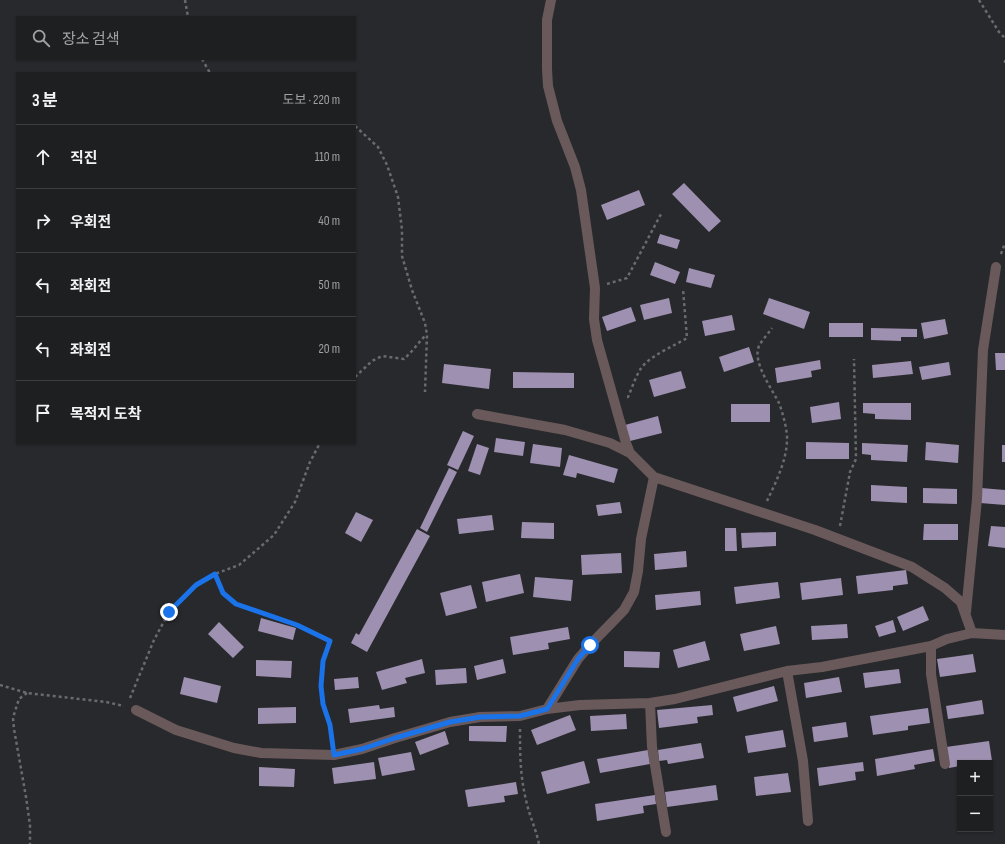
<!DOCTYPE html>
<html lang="ko">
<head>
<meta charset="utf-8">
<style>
  :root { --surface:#1e1f21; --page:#2b2c2e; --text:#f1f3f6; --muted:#a1a2a5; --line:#3c3d3f }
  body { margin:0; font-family:"Sofia Sans Condensed","Noto Sans KR",sans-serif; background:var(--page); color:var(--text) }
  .controls { position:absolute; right:12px; bottom:12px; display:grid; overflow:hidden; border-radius:0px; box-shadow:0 1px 3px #0004 }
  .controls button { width:36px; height:36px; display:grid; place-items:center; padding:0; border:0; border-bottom:1px solid var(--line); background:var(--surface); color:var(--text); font:20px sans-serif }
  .stop { position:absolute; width:12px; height:12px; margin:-9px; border:3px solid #1a73e8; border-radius:50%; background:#fff }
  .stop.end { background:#1a73e8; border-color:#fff; box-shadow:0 1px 4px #0008 }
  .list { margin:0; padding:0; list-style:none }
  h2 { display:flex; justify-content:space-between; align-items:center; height:52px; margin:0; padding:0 16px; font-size:17px }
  h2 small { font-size:13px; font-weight:400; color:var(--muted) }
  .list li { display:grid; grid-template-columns:26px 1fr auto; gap:12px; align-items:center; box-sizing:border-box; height:64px; padding:0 16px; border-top:1px solid var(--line) }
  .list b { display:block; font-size:15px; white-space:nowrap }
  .list em { font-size:13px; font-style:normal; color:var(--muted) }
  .icon { flex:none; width:22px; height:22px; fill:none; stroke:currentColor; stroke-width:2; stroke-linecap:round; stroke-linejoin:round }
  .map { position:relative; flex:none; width:1005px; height:844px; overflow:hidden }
  .search { position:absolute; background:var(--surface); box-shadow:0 1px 3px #0004; left:16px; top:16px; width:340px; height:44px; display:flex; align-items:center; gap:10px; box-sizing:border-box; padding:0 14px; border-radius:0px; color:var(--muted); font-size:15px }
  .panel { position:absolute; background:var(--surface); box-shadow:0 1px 3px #0004; left:16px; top:72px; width:340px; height:372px; border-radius:0px }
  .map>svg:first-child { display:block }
</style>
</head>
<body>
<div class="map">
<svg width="1005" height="844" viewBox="0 0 1005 844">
  <rect width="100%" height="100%" fill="#28292c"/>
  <path fill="#9e90b0" d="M684,183L721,221L709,232L672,194Z
    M639,190L645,205L607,220L601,205Z
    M660,234L680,240L677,249L657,243Z
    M655,262L680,272L675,284L650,275Z
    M689,268L715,275L711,288L686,282Z
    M669,298L672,313L644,320L640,305Z
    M769,298L810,312L804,329L763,314Z
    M631,307L636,321L607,331L602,317Z
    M732,315L735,330L705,336L702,321Z
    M945,319L948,334L924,339L921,323Z
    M829,323H863V337H829Z
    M871,328L917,329V337H901V341L871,340Z
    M749,347L754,362L724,372L719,357Z
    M995,353H1005V370H996Z
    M820,360L821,369L811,371L812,377L777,383L775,368Z
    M911,361L913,374L873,378L872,365Z
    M949,362L951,375L922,380L919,367Z
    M444,364L491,369L489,389L442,383Z
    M681,371L686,388L654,397L649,380Z
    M513,372L574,373V388H513Z
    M839,402L841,419L812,423L810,407Z
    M863,403H911V420L875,419V414L863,413Z
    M731,404H770V422H731Z
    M658,416L662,433L630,441L625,425Z
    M463,431L474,436L458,470L447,465Z
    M496,438L525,442L523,456L494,452Z
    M806,442L849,443V459H806Z
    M926,442L959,445L958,463L925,460Z
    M862,443L908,445L907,462L871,460V455L862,454Z
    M477,444L489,448L480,475L468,471Z
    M533,444L562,448L560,467L530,463Z
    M1002,445H1005V462H1002Z
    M569,455L618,469L614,483L577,473L576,478L563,475Z
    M449,468L457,472L427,532L420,528Z
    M871,485L907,487V503L871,501Z
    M923,488L957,489V504L923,503Z
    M981,488L1005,490V505L980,503Z
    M620,502L622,513L598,516L596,505Z
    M356,512L373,520L361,542L345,533Z
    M492,515L494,530L459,534L457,519Z
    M522,522L554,523V539L521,538Z
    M924,524H958V540H923Z
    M991,526L1005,527V548L988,546Z
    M725,528H736L737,551H725Z
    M417,529L430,536L367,652L351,643L356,633L359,635Z
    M776,532V546L742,548L741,533Z
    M686,551L687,567L655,570L654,554Z
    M621,553L622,573L582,575L581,555Z
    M906,570L908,584L893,586V590L858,594L856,576Z
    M520,574L524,593L486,602L482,582Z
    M535,577L573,580L571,601L533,597Z
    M841,578L843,595L802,600L800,583Z
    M778,582L780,598L736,604L734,587Z
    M471,585L477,608L446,616L440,593Z
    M700,591L701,605L656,610L655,595Z
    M923,606L929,620L903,631L897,617Z
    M261,618L296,628L293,640L258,631Z
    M893,620L896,632L879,637L875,626Z
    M219,622L244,647L233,658L208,634Z
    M847,624L848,638L812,640L811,626Z
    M776,626L780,644L744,651L740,634Z
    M568,627L570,639L548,643L549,649L513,655L510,637Z
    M705,641L710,660L678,668L673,650Z
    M624,651L660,652L659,668L624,667Z
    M973,654L976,672L940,677L937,659Z
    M422,659L425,673L405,678L407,683L382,690L376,672Z
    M503,659L506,673L477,680L474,666Z
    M256,660L292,661L291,678L256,676Z
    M466,668L467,683L436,685L435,670Z
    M899,669L901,683L865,688L863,673Z
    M184,677L221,686L217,703L180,694Z
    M358,677L359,688L335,690L334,679Z
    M839,677L842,692L806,698L804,683Z
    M774,686L778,701L737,712L733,697Z
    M982,700L984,714L948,719L946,706Z
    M379,705L380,709L394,707L395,717L350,723L348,709Z
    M712,705L713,715L697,717L698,723L659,728L657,710Z
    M296,707V723L258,724V708Z
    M928,708L930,723L908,726V730L873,735L870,716Z
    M626,714L627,729L591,731L590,716Z
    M570,715L576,730L537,745L531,730Z
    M846,722L848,737L814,742L812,727Z
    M469,726H507L506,742L469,741Z
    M783,730L786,747L748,753L745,736Z
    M445,731L449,744L420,755L415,742Z
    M989,741L992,761L981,763H960V766L949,768L946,747Z
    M701,743L704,758L668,764L667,760L659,761L658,750Z
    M933,749L935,761L914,765L915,769L877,776L875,759Z
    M648,750L650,764L600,773L597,759Z
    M411,752L415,770L382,776L378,758Z
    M584,761L590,783L547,794L541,772Z
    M374,762L376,779L334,784L332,768Z
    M863,762L864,771L855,772L856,780L819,786L817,768Z
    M259,767L295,769L294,787L259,786Z
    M788,773L791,792L756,796L754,777Z
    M516,782L518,794L504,796L505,802L468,807L465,790Z
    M716,785L718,800L667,807L665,792Z
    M655,795L656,804L643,806L644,813L597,821L595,804Z"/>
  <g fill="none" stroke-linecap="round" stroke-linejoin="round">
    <path stroke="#6a6b6e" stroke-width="2.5" stroke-dasharray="3 3" stroke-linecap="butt" d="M185,0L188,17
      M979,0L999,32L1005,38
      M202,59L210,73
      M1005,60V64
      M355,126L378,147L387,165L398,197L402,230V256L412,290L425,323L427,335L425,392
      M1001,254L1005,243
      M607,284L627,278L661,214
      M355,377L372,361L382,356L404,359C412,352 418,343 426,335
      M627,397H628C632,388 635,378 640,370C647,357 674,346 687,338L683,289
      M767,501C776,482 788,458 787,436C786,425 783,414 779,403C772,389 752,362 759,346C762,340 768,334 772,328
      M840,526L850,472L856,459L854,359
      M215,574L223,593L236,604L297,625L330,641L323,661L321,686L323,704L330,725L332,743
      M0,685L27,693L106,702L124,706
      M27,693L19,699L16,708L13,718L14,729L26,797L30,825V844
      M130,698L154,640L169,612L196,585L215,574L239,565L252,554L274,535L295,502L310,462L320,443
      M520,729C520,754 520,775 526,800C529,815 536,829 539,844"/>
    <path stroke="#6a595a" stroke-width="10" d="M551,0L547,20V69L548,86L557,121L575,167L581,190L595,288L594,319L597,340L626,443L630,453
      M477,414L565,430L610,443L630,453L654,477L815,530L912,567L945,588L961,602L972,633
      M966,612L977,499L983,350L996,267
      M931,646V674L945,764
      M787,671L803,761L808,821
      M650,703L652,747L666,832
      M547,709L578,659L590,645L624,610L634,592L638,571L641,539L654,477
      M136,710L176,730L234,748L261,753L334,755L362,749L395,738L450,722L480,717L520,716L547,709L580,705L650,703L675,699L787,671L822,667L931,646L947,639L972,633L1005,635"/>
  </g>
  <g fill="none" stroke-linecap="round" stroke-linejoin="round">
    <path stroke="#1a73e8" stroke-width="5" d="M169,612L196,585L215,574L223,593L236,604L297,625L330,641L323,661L321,686L323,704L330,725L334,755L362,749L395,738L450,722L480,717L520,716L547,709L578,659L590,645"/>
  </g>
</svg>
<div class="controls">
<button>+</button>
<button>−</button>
</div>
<div class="stop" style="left:590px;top:645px"></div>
<div class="stop end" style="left:169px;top:612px"></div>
<div class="search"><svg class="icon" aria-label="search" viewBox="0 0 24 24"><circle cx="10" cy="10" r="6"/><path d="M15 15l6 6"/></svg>장소 검색</div>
<section class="panel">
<h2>3 분<small>도보 · 220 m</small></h2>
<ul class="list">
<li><svg class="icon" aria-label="ahead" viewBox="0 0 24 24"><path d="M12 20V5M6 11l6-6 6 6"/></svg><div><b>직진</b></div><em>110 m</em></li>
<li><svg class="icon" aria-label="right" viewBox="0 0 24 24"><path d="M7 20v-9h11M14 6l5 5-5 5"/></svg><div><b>우회전</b></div><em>40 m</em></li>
<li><svg class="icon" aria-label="left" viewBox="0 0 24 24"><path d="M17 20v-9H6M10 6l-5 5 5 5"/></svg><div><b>좌회전</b></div><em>50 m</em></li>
<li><svg class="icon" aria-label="left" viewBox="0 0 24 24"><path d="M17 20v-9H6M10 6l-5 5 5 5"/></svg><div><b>좌회전</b></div><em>20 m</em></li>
<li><svg class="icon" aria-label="arrive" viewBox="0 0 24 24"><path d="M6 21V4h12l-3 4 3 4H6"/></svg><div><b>목적지 도착</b></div></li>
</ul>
</section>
</div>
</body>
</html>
